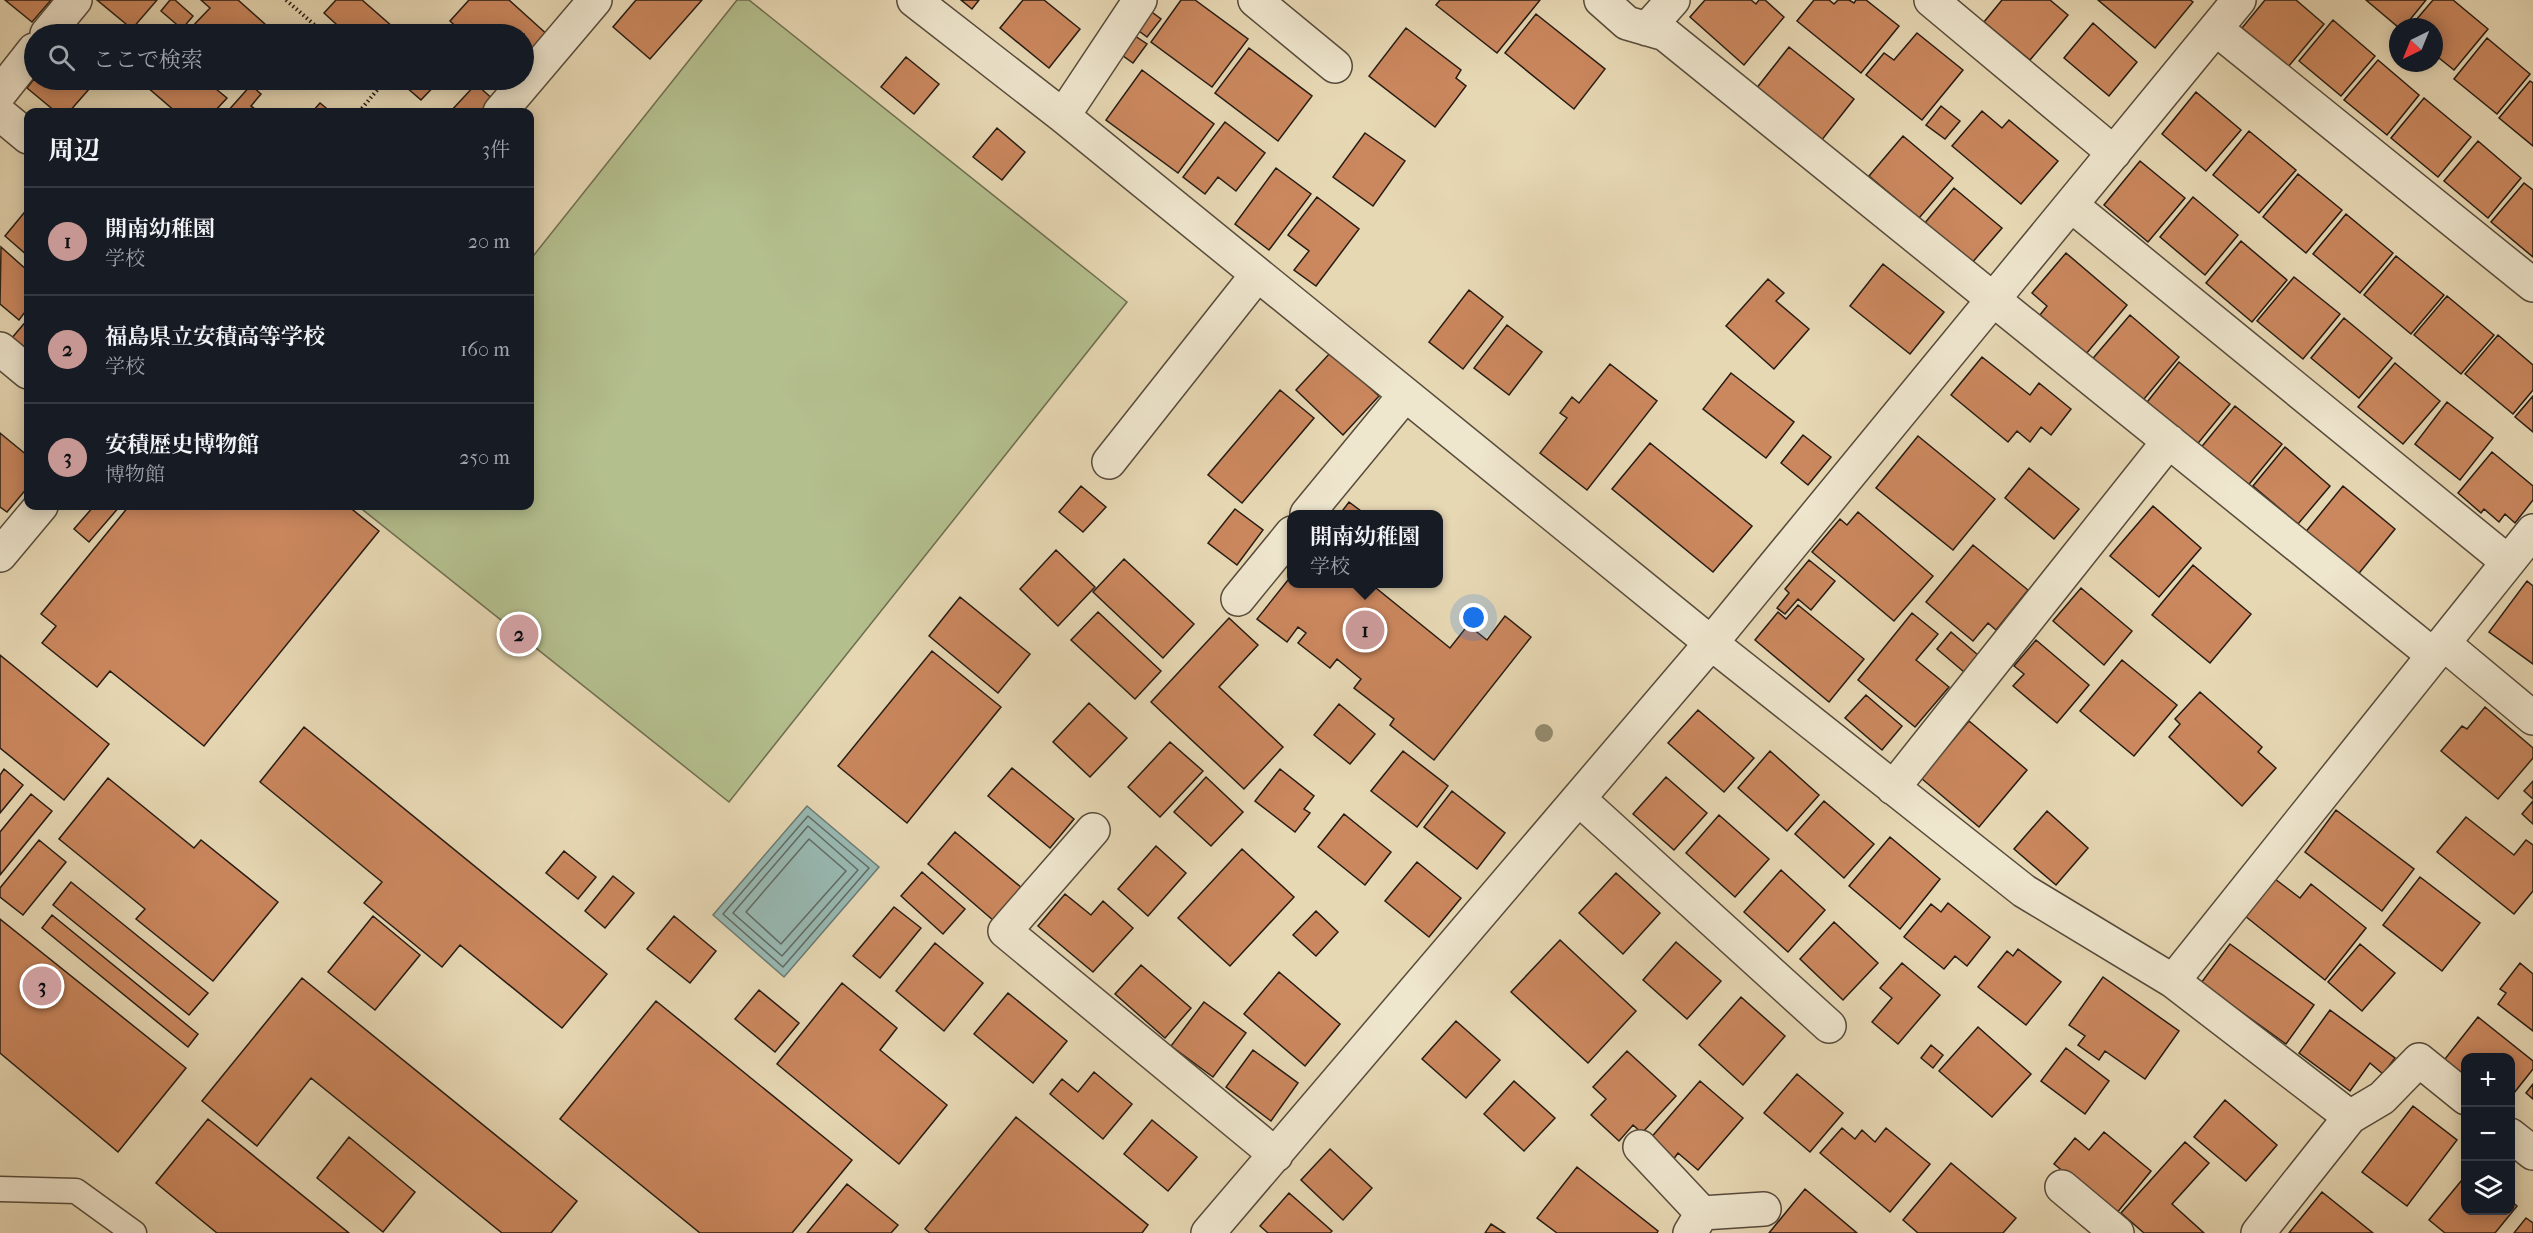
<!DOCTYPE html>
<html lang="ja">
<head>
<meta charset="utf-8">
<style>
  :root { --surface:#171b24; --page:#242831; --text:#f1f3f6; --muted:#9ea1a6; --line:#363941; --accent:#c59692 }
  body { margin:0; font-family:"IM FELL French Canon","Noto Serif JP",serif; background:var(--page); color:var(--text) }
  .controls { position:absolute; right:18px; bottom:18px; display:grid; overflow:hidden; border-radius:12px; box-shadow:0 3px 15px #0003 }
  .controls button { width:54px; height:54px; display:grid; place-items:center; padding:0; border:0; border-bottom:2px solid var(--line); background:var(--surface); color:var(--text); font:30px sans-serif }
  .compass { position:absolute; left:2389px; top:18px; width:54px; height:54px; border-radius:50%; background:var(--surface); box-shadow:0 3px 15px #0003; rotate:223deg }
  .you { position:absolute; left:1474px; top:618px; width:21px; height:21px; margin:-15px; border:4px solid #fff; border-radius:50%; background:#1a73e8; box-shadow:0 0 0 9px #1a73e833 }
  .badge { display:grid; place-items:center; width:39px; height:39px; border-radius:50%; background:var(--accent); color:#111; font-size:20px; font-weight:700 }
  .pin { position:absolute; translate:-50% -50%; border:3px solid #fff; box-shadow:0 2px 6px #0006 }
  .popup { position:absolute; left:1287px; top:510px; width:156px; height:78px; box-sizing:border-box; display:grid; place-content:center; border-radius:12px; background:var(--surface); filter:drop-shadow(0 2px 4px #0005); font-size:20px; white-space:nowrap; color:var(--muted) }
  .popup b { font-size:22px; color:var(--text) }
  .popup::after { content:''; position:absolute; left:50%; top:100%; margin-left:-12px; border:12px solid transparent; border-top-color:var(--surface) }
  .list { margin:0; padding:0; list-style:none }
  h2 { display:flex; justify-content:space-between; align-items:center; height:78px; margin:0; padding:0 24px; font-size:26px }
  h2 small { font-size:20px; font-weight:400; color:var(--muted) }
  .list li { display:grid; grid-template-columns:39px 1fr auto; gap:18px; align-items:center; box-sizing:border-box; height:108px; padding:0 24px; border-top:2px solid var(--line) }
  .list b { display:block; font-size:22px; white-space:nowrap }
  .list p { margin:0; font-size:20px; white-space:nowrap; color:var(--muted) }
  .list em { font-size:20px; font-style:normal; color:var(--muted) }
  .icon { flex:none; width:33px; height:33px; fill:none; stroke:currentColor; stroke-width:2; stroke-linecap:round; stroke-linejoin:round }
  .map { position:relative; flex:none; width:2533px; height:1233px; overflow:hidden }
  .search { position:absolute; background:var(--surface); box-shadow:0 3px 15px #0003; left:24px; top:24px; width:510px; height:66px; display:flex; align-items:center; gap:15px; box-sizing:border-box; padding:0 21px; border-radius:33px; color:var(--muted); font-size:22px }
  .panel { position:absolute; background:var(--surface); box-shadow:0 3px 15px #0003; left:24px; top:108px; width:510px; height:402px; border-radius:12px }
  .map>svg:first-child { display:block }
</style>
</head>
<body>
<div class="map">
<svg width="2533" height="1233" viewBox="0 0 2533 1233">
  <rect width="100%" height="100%" fill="#e7d8b4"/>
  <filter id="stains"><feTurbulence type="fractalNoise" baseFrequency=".00333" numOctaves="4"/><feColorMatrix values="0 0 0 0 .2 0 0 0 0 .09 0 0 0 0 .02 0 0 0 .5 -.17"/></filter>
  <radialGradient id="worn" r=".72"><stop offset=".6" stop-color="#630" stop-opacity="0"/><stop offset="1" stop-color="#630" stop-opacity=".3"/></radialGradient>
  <path fill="#b4bf8e" stroke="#6e6e50" stroke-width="1.5" d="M737,0H749L1127,302L729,802L358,506H530V260Z"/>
  <path fill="#98b9b3" stroke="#6b7a73" stroke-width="1.5" d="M807,806L879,867L784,977L713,915Z"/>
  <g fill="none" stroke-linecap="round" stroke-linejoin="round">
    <path stroke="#606a63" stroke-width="1.5" d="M808,816L869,868L783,967L723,914Z
      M808,826L858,870L782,956L733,913Z
      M809,839L846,871L781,944L746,912Z"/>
  </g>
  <path fill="#cb875e" stroke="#271c13" stroke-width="1.5" d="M5,0H51L32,22Z
    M97,0H157L132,29Z
    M170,0H175L193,16L182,29L161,11Z
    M201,0H238L275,33L196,34L190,29L210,8Z
    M336,0H362L401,34H347L324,13Z
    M469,0H509L550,37L524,65V34H464L450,21Z
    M636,0H702L650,59L613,27Z
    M961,0H979L972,9Z
    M1023,0H1044L1080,29L1049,68L1000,28Z
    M1181,0H1195L1248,39L1212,87L1151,42Z
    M1440,0H1540L1497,53L1436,5Z
    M1705,0H1751L1756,4L1759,0H1765L1784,17L1744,65L1690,17Z
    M1814,0H1829L1834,4L1838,0H1849L1854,3L1856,0H1866L1899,26L1861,73L1797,21Z
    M2002,0H2050L2068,15L2030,60L1984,22Z
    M2098,0H2190L2193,2L2155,48Z
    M2265,0H2296L2324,24L2288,67L2242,28Z
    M2366,0H2426L2404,27H2398Z
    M2433,0H2453L2488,29L2454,70L2434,54V27H2410Z
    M1149,10L1161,19L1147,37L1135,28Z
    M1536,14L1605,69L1574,109L1505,53Z
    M2333,20L2375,56L2341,96L2299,61Z
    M2093,23L2137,62L2109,96L2064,58Z
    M1406,28L1461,70L1456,78L1466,86L1435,127L1369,76Z
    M1917,33L1963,70L1922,120L1866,75L1884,53L1894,60Z
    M1132,34L1147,44L1133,63L1119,53Z
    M2487,38L2530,74L2497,114L2454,79Z
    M1789,47L1854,99L1821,141L1756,89Z
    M1249,48L1312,96L1278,141L1215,93Z
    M906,57L939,84L914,114L881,87Z
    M2378,60L2419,95L2387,135L2344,100Z
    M1142,70L1214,124L1178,173L1106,120Z
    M34,79V80H97L69,112H56L27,88Z
    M139,80H205L227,98L214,112H176Z
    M398,80H440L421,100Z
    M2530,81L2533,83V146L2499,118Z
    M476,84L496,102L487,112H450Z
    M251,85L261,94L251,106L259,112H227Z
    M2196,92L2241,130L2206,171L2162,134Z
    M2424,98L2471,137L2438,177L2391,138Z
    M320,103L331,112H312Z
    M1941,106L1960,121L1945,139L1926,125Z
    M1982,111L2002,128L2009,120L2058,161L2021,204L1952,146Z
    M1225,122L1265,153L1236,191L1218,177L1205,194L1183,177Z
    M997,128L1025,152L1002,180L973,157Z
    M2249,131L2296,170L2259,213L2213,175Z
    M1365,133L1405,161L1373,206L1333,177Z
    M1903,136L1953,178L1919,218L1869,176Z
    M2478,141L2521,178L2488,218L2444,181Z
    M2140,161L2185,198L2148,242L2104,205Z
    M1276,168L1311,194L1269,250L1235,224Z
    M2298,174L2342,210L2306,253L2263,217Z
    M2524,183L2533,190V257L2491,222Z
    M1954,188L2002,228L1971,264L1924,224Z
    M1317,197L1359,229L1316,286L1294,270L1309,251L1288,235Z
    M2193,197L2238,235L2205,275L2160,237Z
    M28,208V256L5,236Z
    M2346,214L2393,253L2360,293L2313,254Z
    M2241,241L2287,280L2252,322L2206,283Z
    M1,247L28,271V308L19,320L0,304Z
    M2066,253L2127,305L2086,354L2040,315L2047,306L2032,293Z
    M2396,256L2444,295L2411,334L2364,295Z
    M1883,264L1944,312L1910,354L1850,306Z
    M2294,277L2340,314L2303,359L2257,321Z
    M1768,279L1784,293L1776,301L1809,329L1774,369L1726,326Z
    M1469,290L1503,317L1463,369L1429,342Z
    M2447,296L2494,335L2461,374L2414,335Z
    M2130,315L2179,357L2139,405L2089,363Z
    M2344,318L2392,358L2359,398L2311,358Z
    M28,319V346L25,350L11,339Z
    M1507,325L1542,352L1509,395L1474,368Z
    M2498,335L2533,365V390L2513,414L2465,374Z
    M1331,352L1379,396L1343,435L1296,390Z
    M1982,357L2030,395L2039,383L2071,409L2051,435L2041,427L2030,442L2017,431L2008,442L1951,395Z
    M2179,362L2230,404L2195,447L2144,406Z
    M2395,363L2440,401L2403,444L2358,407Z
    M1610,364L1657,401L1587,490L1540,453L1567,418L1560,413L1572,397L1579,403Z
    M1731,373L1794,422L1766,458L1703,409Z
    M1280,390L1314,418L1242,503L1208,475Z
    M2533,396V432L2515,417Z
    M2447,402L2493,438L2460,480L2415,444Z
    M2235,406L2282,444L2246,488L2199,450Z
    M0,433L28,456V487L7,512L0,507Z
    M1803,435L1831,457L1808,485L1781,463Z
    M1918,436L1995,499L1953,550L1876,488Z
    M1650,443L1752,526L1713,572L1612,489Z
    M2285,447L2330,486L2298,524L2253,486Z
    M2492,452L2533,486V500L2515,523L2505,514L2499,522L2484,509L2481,513L2458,493Z
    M2029,468L2079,509L2054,539L2005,498Z
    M1081,486L1106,507L1083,532L1059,512Z
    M2343,486L2395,529L2356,577L2304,534Z
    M1349,502L1365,514H1340Z
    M94,506H120L89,542L74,529Z
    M129,506H348L379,531L204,746L110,671L97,687L42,643L56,626L41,614Z
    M2153,506L2201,548L2159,597L2110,556Z
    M1235,509L1263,530L1237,565L1208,543Z
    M1858,512L1933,576L1894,621L1812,552L1840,519L1847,525Z
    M1973,545L2028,590L1996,630L1988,623L1973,641L1926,602Z
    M1056,550L1095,587L1058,626L1020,589Z
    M1124,559L1194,624L1163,658L1093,592Z
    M1809,560L1835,581L1811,610L1798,599L1785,614L1777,608L1789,593L1785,589Z
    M2193,565L2251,614L2210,663L2152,615Z
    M1292,575V584H1371L1450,648L1468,625L1487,640L1505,616L1531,637L1434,760L1390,725L1394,719L1354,688L1361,679L1337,659L1330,668L1298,643L1306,633L1298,627L1287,642L1257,619Z
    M2527,581L2533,586V664L2489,632Z
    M2081,588L2132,631L2104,665L2053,621Z
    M960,597L1030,654L998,693L929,636Z
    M1798,605L1864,659L1829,702L1755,640L1778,612L1786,619Z
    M1098,612L1161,671L1135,699L1071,640Z
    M1912,613L1938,634L1916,660L1949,687L1915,727L1858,680Z
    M1229,618L1258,645L1219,687L1283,747L1244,789L1151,702Z
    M1951,632L1978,655L1964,672L1937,649Z
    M2036,640L2089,685L2057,723L2013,686L2024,674L2014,666Z
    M932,651L1001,707L907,823L838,766Z
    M0,655L109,744L64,800L0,748Z
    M2122,660L2177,705L2134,756L2080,711Z
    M2200,692L2262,747L2258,752L2276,768L2242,806L2169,737L2180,724L2175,719Z
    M1866,695L1902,726L1882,750L1845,718Z
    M1089,703L1127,738L1090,777L1053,742Z
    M1339,704L1375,734L1350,764L1314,735Z
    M2485,707L2533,748V758L2498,799L2441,751L2462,726L2467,729Z
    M1698,710L1754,758L1724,792L1668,743Z
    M1969,721L2027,770L1979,827L1921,778Z
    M304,727L607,974L562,1028L460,945L442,967L364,903L382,882L260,782Z
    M1170,742L1203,771L1160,817L1128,787Z
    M1403,751L1448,786L1417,827L1371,791Z
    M1770,751L1819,795L1787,831L1738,788Z
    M1012,768L1074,819L1050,848L988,796Z
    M4,769L23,785L0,813V775Z
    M1280,769L1314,796L1304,809L1310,813L1295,832L1255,801Z
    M1206,777L1243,812L1211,846L1174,812Z
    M1666,777L1707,813L1674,850L1633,814Z
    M108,778L194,848L201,840L278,902L213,981L136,919L145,909L59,839Z
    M2533,781V799L2524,791Z
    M1452,791L1505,833L1477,869L1424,827Z
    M31,794L52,811L0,875V832Z
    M1824,801L1874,844L1844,878L1795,834Z
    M2533,801V824L2522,814Z
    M2336,810L2414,869L2382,911L2305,852Z
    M2047,811L2088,848L2056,885L2014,849Z
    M1344,814L1391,852L1365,885L1318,847Z
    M1719,815L1769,859L1735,897L1686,853Z
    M2466,817L2514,855L2526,840L2533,845V891L2514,914L2437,852Z
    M955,832L1022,888L994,921L928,864Z
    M1890,837L1940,879L1900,929L1849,886Z
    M39,840L66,862L23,915L0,897V888Z
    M1156,846L1186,873L1148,916L1118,889Z
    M1242,849L1294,897L1230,966L1178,918Z
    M564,851L596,877L578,899L546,873Z
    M1417,862L1461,898L1429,937L1385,901Z
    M1781,870L1825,910L1788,952L1744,912Z
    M922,872L965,909L943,934L901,896Z
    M1616,873L1660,913L1623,954L1579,913Z
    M613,876L634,893L605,928L585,911Z
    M2420,877L2480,923L2442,971L2383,925Z
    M2275,879L2300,898L2311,884L2366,928L2325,980L2245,916Z
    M71,882L208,993L189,1015L53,905Z
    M1065,894L1091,915L1103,901L1133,928L1093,972L1038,926Z
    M1948,903L1990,937L1967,966L1955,956L1944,969L1904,937L1931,904L1941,912Z
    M894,907L921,928L880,978L853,956Z
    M1316,911L1338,932L1316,956L1293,935Z
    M52,915L198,1034L188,1047L42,928Z
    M373,916L420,955L375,1010L328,972Z
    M674,916L716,951L690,983L647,949Z
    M0,919L186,1068L118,1152L0,1053Z
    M1834,922L1878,963L1843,1000L1800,959Z
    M1560,940L1636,1011L1588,1063L1511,992Z
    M1676,942L1721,981L1687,1019L1643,980Z
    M935,943L983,983L944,1031L896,991Z
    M2230,944L2314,1005L2286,1044L2201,983Z
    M2360,944L2395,973L2362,1011L2328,982Z
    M2018,949L2061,982L2026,1025L1978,987L2007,951L2013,956Z
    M1902,963L1940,995L1898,1044L1872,1022L1892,998L1880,988Z
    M2520,963L2533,974V1031L2498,1004L2506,993L2500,989Z
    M1141,965L1191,1008L1165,1038L1115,994Z
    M1279,972L1340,1024L1305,1066L1244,1014Z
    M2103,977L2179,1031L2145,1079L2105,1051L2099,1060L2078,1045L2085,1036L2069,1025Z
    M302,978L577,1201L551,1233H502L311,1078L257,1146L202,1101Z
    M842,983L897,1028L880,1050L947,1105L899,1164L777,1064Z
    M759,990L799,1023L775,1052L735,1019Z
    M1008,993L1067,1041L1033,1083L974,1034Z
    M1741,997L1785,1036L1743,1085L1699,1045Z
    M656,1001L852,1160L792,1233H700L560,1119Z
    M1204,1002L1246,1033L1213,1077L1171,1046Z
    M2330,1010L2395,1058L2383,1074L2370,1063L2350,1091L2299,1053Z
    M2478,1017L2533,1061V1069L2510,1098V1058H2466V1083L2441,1064Z
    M1456,1021L1500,1060L1466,1098L1422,1059Z
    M1978,1027L2031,1074L1992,1117L1939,1071Z
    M1931,1045L1943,1055L1933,1068L1921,1058Z
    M2066,1048L2109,1081L2085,1114L2041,1081Z
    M1253,1050L1298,1083L1271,1121L1226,1087Z
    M1627,1051L1676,1096L1642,1133L1633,1125L1619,1141L1591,1115L1606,1099L1593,1087Z
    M1094,1072L1132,1104L1103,1139L1050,1094L1062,1079L1078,1092Z
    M1797,1074L1843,1113L1810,1152L1764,1113Z
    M1514,1081L1555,1118L1524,1151L1484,1114Z
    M1700,1081L1743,1118L1698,1170L1678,1153L1673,1160L1649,1140Z
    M2533,1084V1099L2526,1093Z
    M2225,1100L2277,1145L2246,1181L2194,1137Z
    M2413,1106L2457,1140L2407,1206L2362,1172Z
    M1016,1117L1148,1225L1142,1233H930L925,1229Z
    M208,1119L349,1233H217L156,1183Z
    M1152,1120L1197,1157L1168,1191L1124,1154Z
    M1842,1128L1855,1139L1862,1130L1875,1142L1886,1128L1930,1164L1890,1212L1820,1153Z
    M2104,1132L2151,1171L2116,1214L2054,1164L2075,1138L2089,1150Z
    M349,1137L415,1192L383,1232L317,1178Z
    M2185,1142L2209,1163L2172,1204L2204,1233H2144L2121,1213Z
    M1330,1149L1372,1188L1343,1220L1301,1180Z
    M1951,1163L2016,1218L2003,1233H1918L1903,1220Z
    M1577,1167L1658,1231L1657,1233H1557L1537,1218Z
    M2466,1175V1210H2510V1200L2517,1206L2495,1233H2445L2429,1220Z
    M847,1184L898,1225L891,1233H807Z
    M1805,1189L1857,1233H1769Z
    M2322,1192L2373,1233H2289Z
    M1289,1193L1332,1231L1330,1233H1268L1260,1226Z
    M2526,1218L2533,1223V1233H2514Z
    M1491,1224L1505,1233H1485Z"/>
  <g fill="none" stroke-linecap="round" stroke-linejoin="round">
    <g stroke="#574b3b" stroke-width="27">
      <path id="service" d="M0,1189L76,1191L134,1233"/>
    </g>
    <g stroke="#574b3b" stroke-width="36">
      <path id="minor" d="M914,0L1063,116L1711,643L2024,891L2173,981L2350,1117
        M1255,0L1335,66
        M1601,0L1627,23L1665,34L2433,655
        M1931,0L2114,153
        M1647,29L1673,0
        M2216,29L2533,285
        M47,34L75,0
        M0,93L34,50
        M500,112L595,0
        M0,114L28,137
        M1063,116L1140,0
        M2071,205L2508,562
        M0,349L28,372
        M1109,462L1257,275
        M1307,514L1405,395
        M0,555L41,506
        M1238,599L1292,533
        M2443,643L2533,718
        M1893,788L2169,441
        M1579,799L1829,1026
        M1093,830L1005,931L1276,1155
        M2173,981L2533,531
        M2510,1135L2533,1153
        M1640,1147L1702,1213L1690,1233
        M2062,1187L2117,1233
        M1702,1213L1764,1209
        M1208,1233L1711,643L2239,0
        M2258,1233L2350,1117L2382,1098L2419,1060L2466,1098"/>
    </g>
    <path stroke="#271c13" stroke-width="4" stroke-dasharray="1.5 3" stroke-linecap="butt" d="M286,0L325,34
      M359,112L382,84L377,80"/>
    <use href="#service" stroke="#efe6ce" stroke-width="24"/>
    <use href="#minor" stroke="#efe6ce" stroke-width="33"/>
  </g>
  <circle fill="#948c70" cx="1544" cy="733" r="9"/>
  <rect width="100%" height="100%" filter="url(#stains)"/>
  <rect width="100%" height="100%" fill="url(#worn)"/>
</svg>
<div class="controls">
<button>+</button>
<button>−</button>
<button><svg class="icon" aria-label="layers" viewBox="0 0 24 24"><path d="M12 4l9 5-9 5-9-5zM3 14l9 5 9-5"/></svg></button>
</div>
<svg class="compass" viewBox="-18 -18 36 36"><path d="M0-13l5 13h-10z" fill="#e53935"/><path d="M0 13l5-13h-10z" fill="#9ea1a6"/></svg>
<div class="you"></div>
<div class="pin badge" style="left:1365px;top:630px">1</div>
<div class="popup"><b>開南幼稚園</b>学校</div>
<div class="pin badge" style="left:519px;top:634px">2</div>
<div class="pin badge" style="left:42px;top:986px">3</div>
<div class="search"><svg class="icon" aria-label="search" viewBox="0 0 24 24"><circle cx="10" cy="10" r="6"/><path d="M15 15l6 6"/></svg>ここで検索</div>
<section class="panel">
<h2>周辺<small>3件</small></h2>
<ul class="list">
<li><span class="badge">1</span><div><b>開南幼稚園</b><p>学校</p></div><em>20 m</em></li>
<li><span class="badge">2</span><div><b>福島県立安積高等学校</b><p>学校</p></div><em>160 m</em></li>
<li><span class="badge">3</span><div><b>安積歴史博物館</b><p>博物館</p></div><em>250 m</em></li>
</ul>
</section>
</div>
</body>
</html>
